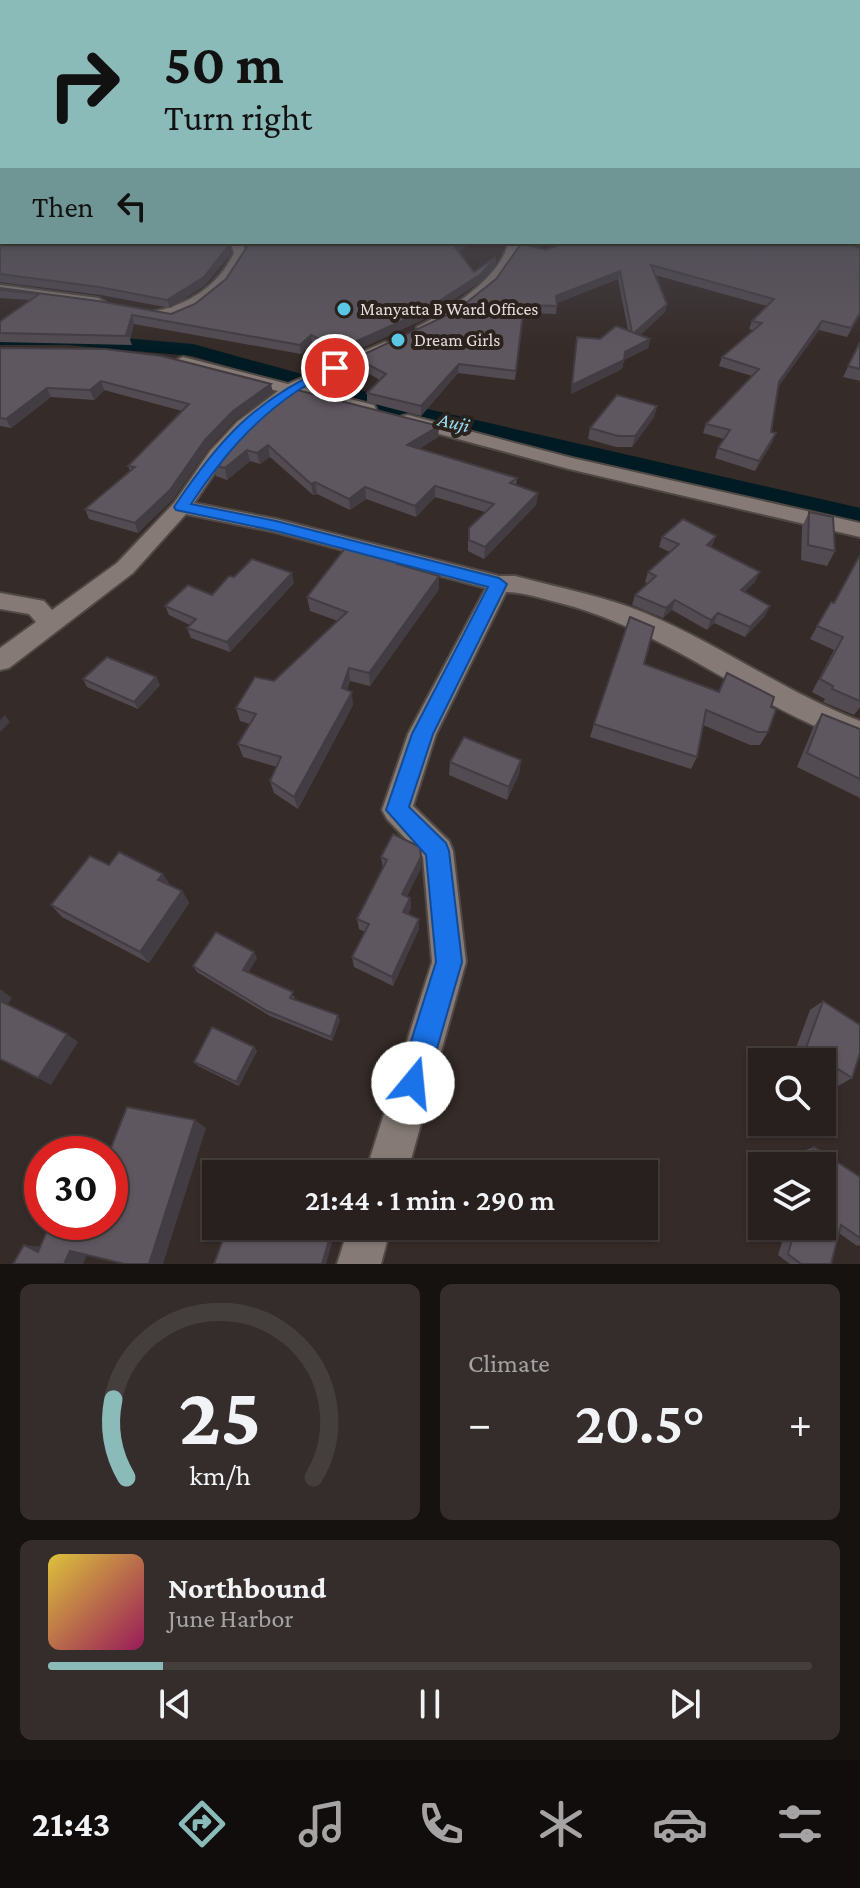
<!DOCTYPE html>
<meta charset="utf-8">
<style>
body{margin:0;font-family:"Crimson Pro",serif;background:#342d2b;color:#f1f3f6;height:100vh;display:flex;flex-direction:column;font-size:30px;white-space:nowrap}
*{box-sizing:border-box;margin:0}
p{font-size:26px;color:#a5a3a4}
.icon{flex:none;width:44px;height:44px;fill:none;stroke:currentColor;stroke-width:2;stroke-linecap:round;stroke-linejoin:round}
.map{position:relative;height:1264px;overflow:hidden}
.sheet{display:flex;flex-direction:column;gap:20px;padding:20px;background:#161210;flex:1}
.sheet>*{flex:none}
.top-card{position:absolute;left:0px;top:0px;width:860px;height:244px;box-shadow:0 2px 6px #0004,0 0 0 2px #443e3c;background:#8bbbb9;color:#111;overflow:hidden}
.tools{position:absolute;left:748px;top:1048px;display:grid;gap:16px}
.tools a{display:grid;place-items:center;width:88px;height:88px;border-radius:0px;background:#28201e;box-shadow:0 2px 6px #0004,0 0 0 2px #443e3c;font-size:40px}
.speed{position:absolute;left:24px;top:1136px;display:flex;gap:16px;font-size:40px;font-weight:700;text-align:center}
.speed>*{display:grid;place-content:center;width:104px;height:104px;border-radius:50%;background:#28201e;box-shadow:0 2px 6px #0004,0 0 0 2px #443e3c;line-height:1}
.speed .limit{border:12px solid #d22;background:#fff;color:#111}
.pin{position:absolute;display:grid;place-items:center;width:68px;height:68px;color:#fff;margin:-34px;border:4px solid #fff;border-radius:50%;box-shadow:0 2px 8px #0007}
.me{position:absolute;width:88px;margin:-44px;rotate:17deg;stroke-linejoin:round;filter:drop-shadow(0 0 6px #0008)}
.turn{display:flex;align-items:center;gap:28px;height:168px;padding:0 32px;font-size:36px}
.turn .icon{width:104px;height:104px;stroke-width:2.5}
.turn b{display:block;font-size:56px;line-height:68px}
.then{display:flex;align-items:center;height:76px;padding:0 32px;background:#0003;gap:16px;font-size:30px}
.big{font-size:60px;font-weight:600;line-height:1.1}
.sheet .card{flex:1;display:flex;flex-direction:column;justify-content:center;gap:12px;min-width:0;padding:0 28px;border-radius:12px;background:#342d2b}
.sheet .dial{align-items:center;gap:0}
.dial svg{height:208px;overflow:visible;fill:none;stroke:#443e3c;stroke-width:7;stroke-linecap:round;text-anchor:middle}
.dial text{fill:#f1f3f6;stroke:none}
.song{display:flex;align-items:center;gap:24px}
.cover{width:96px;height:96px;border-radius:12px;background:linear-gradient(135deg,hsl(50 70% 55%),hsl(330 70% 35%))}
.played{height:8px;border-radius:4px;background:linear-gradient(90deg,#8bbbb9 15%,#443e3c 15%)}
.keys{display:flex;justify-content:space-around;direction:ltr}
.heat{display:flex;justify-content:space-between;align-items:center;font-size:44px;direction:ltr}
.sheet .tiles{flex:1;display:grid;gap:20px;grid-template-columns:1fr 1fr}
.card:last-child{grid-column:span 2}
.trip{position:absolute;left:202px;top:1160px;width:456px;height:80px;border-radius:0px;background:#28201e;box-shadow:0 2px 6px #0004,0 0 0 2px #443e3c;font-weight:600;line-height:80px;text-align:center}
.menu{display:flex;height:128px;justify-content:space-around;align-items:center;background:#100d0c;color:#a5a3a4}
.menu .icon{width:56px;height:56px}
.menu .active{color:#8bbbb9}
.menu b{font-size:36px;color:#f1f3f6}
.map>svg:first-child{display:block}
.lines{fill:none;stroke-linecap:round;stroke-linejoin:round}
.canal{fill:#001b23;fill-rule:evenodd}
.minor-casing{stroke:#4f4844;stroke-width:4}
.minor{fill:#857a75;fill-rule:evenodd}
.wall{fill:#524b52}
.shaded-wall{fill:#423d42}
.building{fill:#5f575f;stroke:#423d42;stroke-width:2}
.route{fill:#1a73e8;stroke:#114b97;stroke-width:2}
.poi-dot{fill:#5ac8e5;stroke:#2b221e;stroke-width:3}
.labels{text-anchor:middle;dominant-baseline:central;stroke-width:8;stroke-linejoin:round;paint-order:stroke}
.far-poi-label{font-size:18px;fill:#e2dbd9;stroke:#2b221e;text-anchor:start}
.far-water-label{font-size:20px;font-style:italic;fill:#98dff6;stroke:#2b221e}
</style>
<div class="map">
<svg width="860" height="1264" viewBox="0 0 860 1264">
<rect width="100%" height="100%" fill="#352b28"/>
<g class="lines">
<polygon class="canal" points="0,333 67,333 193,344 432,410 860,508 860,524 419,421 192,356 67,345 0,345"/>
<defs>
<g id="minor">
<path d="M230,242H242L246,253C232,286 191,326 152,318V312C187,305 218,287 234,253Z"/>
<path d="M508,242L522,243C506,271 453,339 417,333V327C446,313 504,275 508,242Z"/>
<polygon points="0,285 98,298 105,302 98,306 0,293"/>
<path d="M385,342L390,343V349L305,388L374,405L376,409L374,413L368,414L294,395L249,430L224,459L194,503L276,519L499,576H515C559,588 604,596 645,613C719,644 785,692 860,721V744C754,708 669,631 560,603C543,599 524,592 506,592L436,734L413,806L449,841L453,851L466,962L407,1174H365L432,962L423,857L387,819L382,810L408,734L486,588L275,532L186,514L133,573L9,668L0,670V648L36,622L29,614L0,609V593L44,601L52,610L117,563L174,503L210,451L237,422L278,391L178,365V359L183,357L288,384Z"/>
<polygon points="408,415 572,458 860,523 860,537 569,469 402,424 399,420 402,416"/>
<polygon points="349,1226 391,1226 381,1264 337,1264"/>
</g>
</defs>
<use href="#minor" class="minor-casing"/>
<use href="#minor" class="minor"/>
</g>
<g class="wall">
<polygon points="0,174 2,174 2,242 231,253 205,285 170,308 101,295 0,282 0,283"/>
<polygon points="245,242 471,242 459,252 474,272 496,265 480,282 422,320 340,358 312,343 301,354 134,324 130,340 132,345 0,342 0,322 29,300 0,298 0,288 98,301 171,314 195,304 226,279 247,248"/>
<polygon points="567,242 860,315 847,337 819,330 778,387 771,432 772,443 755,471 715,458 718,448 724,439 703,433 706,424 752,376 719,366 722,357 754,331 749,329 752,321 767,306 655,275 667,304 665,312 640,335 650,339 648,348 624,360 622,369 571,394 577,337 600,339 628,330 618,279 557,303 556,314 524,313 515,380 458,373 421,416 367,402 367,393 380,380 357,367 356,358 456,311 546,250"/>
<polygon points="860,342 860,381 843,377"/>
<polygon points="0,348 273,393 235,420 208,449 173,499 138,533 89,519 85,509 130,471 128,466 182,411 104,390 94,400 51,397 11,428 0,426"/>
<polygon points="657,406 654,417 632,447 616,447 588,439 590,428"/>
<polygon points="249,421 439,426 438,437 419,449 517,478 516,485 538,493 536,505 484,559 468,551 468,540 485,512 435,497 416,517 366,499 350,510 317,494 313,495 270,457 260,464 250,461 227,480 216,476 213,465"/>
<polygon points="809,512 835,551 827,566 801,560 802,527"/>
<polygon points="662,537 712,546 711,547 755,582 744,592 765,616 745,637 714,623 707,630 672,610 663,618 632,605 635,595 648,584 645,582 648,572 670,552 659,547"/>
<polygon points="860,555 860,707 854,715 823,702 825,699 812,692 834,650 810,639 831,602 834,603"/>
<polygon points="403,556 404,566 439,589 370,686 350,681 347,690 353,705 298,809 274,793 270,781 277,767 243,757 238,744 250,724 240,721 236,708 274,681 338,621 310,611 307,597"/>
<polygon points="234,577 294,583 230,652 191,638 187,628 190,625 169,615 165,606 212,595"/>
<polygon points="644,664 719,691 771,707 768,732 760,745 750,745 703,725 697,757 691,769 590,737 594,724"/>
<polygon points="156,677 160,685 138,709 87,687 83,679"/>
<polygon points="822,714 860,729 860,798 797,767 813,728"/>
<polygon points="521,760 519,774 507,800 449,775 450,762"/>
<polygon points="381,857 421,868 407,896 410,898 411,908 408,914 419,919 419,929 393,986 354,967 352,957 365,932 359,929 357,919 383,869"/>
<polygon points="109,865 170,886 182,891 189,903 149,963 62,917 51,905"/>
<polygon points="257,958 248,972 295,997 293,1000 340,1020 332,1041 270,1016 197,972 193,966"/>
<polygon points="823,1001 852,1078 838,1086 822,1075 822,1062 802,1062 793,1056 810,1010"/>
<polygon points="254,1047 257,1051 239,1086 198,1066 194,1062"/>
<polygon points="814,1147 860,1177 860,1245 857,1246 839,1233 831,1264 790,1264 778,1255 787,1226 822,1226 822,1166 800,1166 803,1151"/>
</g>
<g class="shaded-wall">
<polygon points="462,242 471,242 455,255 455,247"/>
<polygon points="229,245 231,253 205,285 170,308 167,300"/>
<polygon points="496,257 496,265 480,282 422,320 340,358 339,349 422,312"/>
<polygon points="620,271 618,279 555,304 556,296"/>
<polygon points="667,304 665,312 633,342 634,333"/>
<polygon points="132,315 134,324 130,340 129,336 127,336"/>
<polygon points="822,321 819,330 775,391 779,382"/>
<polygon points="311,335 312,343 301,354 300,345"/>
<polygon points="650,339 648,348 623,360 625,352"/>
<polygon points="624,360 622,369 571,394 572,385"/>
<polygon points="459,364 458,373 421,416 421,406"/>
<polygon points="101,381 104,390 94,400 90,390"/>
<polygon points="271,384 273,393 235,420 208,449 173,499 138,533 135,523 205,440 233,411"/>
<polygon points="47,388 51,397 11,428 6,419"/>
<polygon points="657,406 654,417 632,447 635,436"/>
<polygon points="439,426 438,437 407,456 407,445"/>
<polygon points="776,433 772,443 755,471 759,461"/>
<polygon points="268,445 270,457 260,464 257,453"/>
<polygon points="247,450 250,461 227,480 225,468"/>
<polygon points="315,482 317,494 313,495 311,484"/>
<polygon points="435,486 435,497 416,517 415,506"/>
<polygon points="365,487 366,499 350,510 349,499"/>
<polygon points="538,493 536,505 484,559 485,547"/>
<polygon points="716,536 712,546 703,555 707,545"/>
<polygon points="403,556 404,569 397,564"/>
<polygon points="760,572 755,582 736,600 741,590"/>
<polygon points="292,573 294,583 230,652 227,642"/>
<polygon points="439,576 439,589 370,686 369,673"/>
<polygon points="675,600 672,610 663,618 666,608"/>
<polygon points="770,606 765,616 745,637 750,627"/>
<polygon points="718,613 714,623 707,630 711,620"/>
<polygon points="349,668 350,681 344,701 342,688"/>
<polygon points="156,677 160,685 138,709 134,702"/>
<polygon points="352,692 353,705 298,809 294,797"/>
<polygon points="5,715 10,722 0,732 0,720"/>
<polygon points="521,760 519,774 507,800 509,787"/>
<polygon points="421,857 421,868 403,904 402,894"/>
<polygon points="163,874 171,886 158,880"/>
<polygon points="182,891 189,903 149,963 140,952"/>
<polygon points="410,898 411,908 404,922 403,912"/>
<polygon points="419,919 419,929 393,986 392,977"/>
<polygon points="254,952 257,958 246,976 243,970"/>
<polygon points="0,989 12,998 6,1007 0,1003"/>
<polygon points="338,1015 340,1020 332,1041 331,1037"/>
<polygon points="67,1034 78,1042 51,1085 38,1078"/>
<polygon points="254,1047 257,1051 239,1086 236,1082"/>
<polygon points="195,1120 206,1128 163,1264 149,1264"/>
<polygon points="333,1226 337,1226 326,1264 322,1264"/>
<polygon points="24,1245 43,1247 38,1252"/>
<polygon points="70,1251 88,1253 83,1264 64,1264"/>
</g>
<g class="building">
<rect x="858" y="174" width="2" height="61"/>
<polygon points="0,186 2,186 2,242 228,242 229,245 204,277 167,300 99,287 0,274"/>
<polygon points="246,242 462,242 455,247 474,272 496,257 481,274 422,312 339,349 311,335 300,345 132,315 126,335 129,336 0,333 0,322 2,320 39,294 0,290 0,288 98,301 171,314 195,304 226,279 247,247"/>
<polygon points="567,242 846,242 860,248 860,313 851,328 822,321 779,382 771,432 776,433 759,461 718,448 730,430 706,424 759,369 722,357 762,323 752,321 774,299 651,265 667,304 634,333 650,339 625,352 624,360 572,385 577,337 600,339 616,326 632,332 620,271 556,296 557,306 524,305 516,371 459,364 421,406 367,393 386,374 356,358 456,311 496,279 521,244 546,250"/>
<polygon points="860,342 860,369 848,366"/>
<polygon points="0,348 105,349 162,356 271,384 233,411 205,440 170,490 135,523 85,509 135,467 128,466 189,404 101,381 90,390 47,388 6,419 0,418"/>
<polygon points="297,390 439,426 407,445 517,478 510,483 538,493 485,547 469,540 469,528 494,504 435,486 415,506 365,487 349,499 315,482 311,484 268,445 257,453 247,450 225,468 213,465 249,421"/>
<polygon points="617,395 657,406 635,436 618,436 590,428"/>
<polygon points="809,512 833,517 835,551 808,545"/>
<polygon points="683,519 716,536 707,545 760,572 741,590 770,606 750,627 718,613 711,620 675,600 666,608 635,595 656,576 648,572 679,544 662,537"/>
<polygon points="350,542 403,556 397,564 439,576 369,673 349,668 342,688 352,692 294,797 270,781 281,757 238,744 256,714 236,708 255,677 274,681 347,612 307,597"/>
<polygon points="860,555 860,701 832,689 833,686 820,679 843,637 817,626 831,602 834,603"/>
<polygon points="252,559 292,573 227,642 187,628 196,619 165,606 188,585 212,595 229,576 234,577"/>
<polygon points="630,617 654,627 644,664 719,692 727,673 774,697 771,707 776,709 768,732 758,732 706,710 697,757 594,724"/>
<polygon points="107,657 156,677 134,702 83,679"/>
<polygon points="822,714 860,729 860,779 807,753"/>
<polygon points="464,737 521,760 509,787 450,762"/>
<polygon points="393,834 420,847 421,857 402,894 410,898 403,912 419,919 392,977 352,957 369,924 357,919 387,860 381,857"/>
<polygon points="119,852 163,874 158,880 182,891 140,952 51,905 90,856 109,865"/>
<polygon points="216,932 254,952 243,970 293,992 290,998 338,1015 331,1037 267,1011 193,966"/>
<polygon points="0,1001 67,1034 38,1078 0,1059"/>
<polygon points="823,1001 860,1025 860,1053 852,1078 806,1048"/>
<polygon points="212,1027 254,1047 236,1082 194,1062"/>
<polygon points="127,1107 195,1120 149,1264 125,1264 70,1251 64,1264 13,1264 24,1245 38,1252 51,1222 110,1222 110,1154 78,1154 81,1147 109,1153"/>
<polygon points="814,1147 860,1177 860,1238 841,1225 831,1264 801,1264 788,1254 796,1226 822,1226 822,1166 809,1166"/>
<polygon points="228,1226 333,1226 322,1264 214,1264"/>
</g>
<linearGradient id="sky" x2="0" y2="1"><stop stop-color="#1d1816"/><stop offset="0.5" stop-color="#4b4a53"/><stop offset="1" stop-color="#4b4a53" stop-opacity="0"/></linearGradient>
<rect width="860" height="351" fill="url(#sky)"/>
<path class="route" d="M330,366L341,368C328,379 310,382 297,391C251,422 221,459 191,504L276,521L499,578L507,584L433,734L409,807L446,843L449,851L462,962L427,1083L423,1093L413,1097L403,1093L398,1083L436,962L426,855L386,810L412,734L488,587L276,531L176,510L174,507C220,438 254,401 330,366Z"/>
<g class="poi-dot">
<circle cx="344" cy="309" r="8"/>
<circle cx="398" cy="340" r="8"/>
</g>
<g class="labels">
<g class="far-poi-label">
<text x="360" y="309">Manyatta B Ward Offices</text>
<text x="414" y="340">Dream Girls</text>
</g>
<g class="far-water-label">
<text transform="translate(454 422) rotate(13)">Auji</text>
</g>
</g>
</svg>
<div class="tools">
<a><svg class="icon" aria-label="search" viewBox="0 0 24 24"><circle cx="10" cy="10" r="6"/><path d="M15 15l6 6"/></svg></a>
<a><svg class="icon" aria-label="layers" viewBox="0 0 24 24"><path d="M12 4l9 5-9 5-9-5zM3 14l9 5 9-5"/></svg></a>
</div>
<div class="speed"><div class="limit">30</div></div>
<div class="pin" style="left:335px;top:368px;background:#d93025"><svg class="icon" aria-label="arrive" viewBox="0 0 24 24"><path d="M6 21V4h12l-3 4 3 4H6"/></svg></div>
<svg class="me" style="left:413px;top:1083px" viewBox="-20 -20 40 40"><circle r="19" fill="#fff"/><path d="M0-13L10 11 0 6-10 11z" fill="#1a73e8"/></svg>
<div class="trip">21:44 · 1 min · 290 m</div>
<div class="top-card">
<div class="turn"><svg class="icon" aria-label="right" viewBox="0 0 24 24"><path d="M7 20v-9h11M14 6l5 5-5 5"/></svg><div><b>50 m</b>Turn right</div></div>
<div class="then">Then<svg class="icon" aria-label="left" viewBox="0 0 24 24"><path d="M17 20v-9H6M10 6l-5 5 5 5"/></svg></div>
</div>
</div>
<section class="sheet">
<div class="tiles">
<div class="card dial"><svg viewBox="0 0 100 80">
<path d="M14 69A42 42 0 1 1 86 69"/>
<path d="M14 69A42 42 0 0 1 9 39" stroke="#8bbbb9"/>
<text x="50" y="56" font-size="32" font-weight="700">25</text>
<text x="50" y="72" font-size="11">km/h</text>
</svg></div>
<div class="card"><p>Climate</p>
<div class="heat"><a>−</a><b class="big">20.5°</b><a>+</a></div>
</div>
<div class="card">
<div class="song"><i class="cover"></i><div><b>Northbound</b><p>June Harbor</p></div></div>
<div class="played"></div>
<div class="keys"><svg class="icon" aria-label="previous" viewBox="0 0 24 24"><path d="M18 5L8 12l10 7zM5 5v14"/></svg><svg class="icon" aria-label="pause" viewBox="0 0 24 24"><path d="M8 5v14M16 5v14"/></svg><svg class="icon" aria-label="next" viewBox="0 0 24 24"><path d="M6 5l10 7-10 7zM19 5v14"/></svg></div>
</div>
</div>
</section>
<nav class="menu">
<b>21:43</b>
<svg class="icon active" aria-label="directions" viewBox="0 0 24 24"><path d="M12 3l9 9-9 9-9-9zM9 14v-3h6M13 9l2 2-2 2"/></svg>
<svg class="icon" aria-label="music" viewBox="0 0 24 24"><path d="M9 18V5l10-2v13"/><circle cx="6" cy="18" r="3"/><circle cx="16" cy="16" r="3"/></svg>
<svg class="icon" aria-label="phone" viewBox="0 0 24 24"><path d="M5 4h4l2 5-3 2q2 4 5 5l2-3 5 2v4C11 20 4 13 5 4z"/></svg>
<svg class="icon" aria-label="climate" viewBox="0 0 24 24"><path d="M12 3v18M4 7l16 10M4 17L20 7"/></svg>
<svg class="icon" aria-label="car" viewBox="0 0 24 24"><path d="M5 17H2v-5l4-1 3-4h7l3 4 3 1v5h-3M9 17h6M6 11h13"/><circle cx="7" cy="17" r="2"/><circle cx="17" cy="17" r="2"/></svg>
<svg class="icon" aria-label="filters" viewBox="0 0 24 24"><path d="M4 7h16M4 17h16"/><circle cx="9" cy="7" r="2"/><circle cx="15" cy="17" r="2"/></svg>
</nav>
